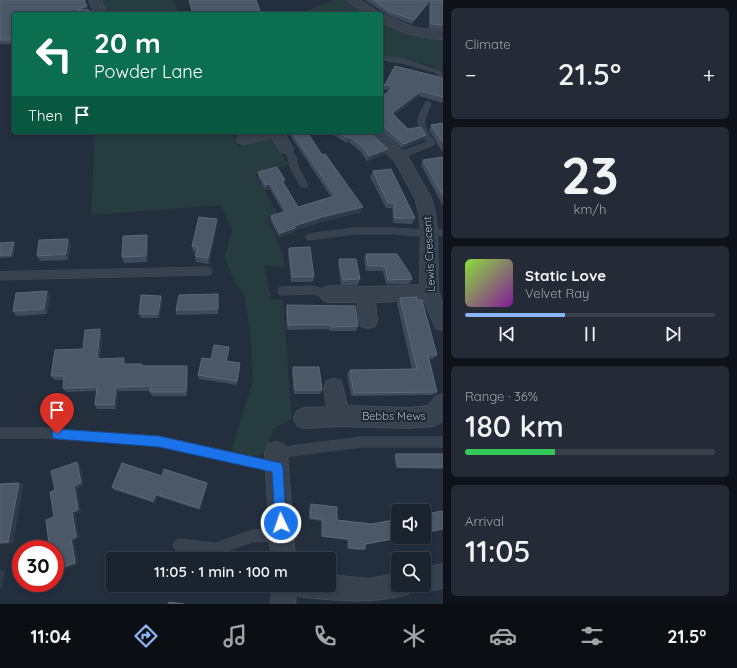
<!DOCTYPE html>
<meta charset="utf-8">
<style>
body{margin:0;font-family:Quicksand,sans-serif;background:#242b36;color:#f1f3f6;height:100vh;display:flex;flex-direction:column;font-size:15px;white-space:nowrap}
*{box-sizing:border-box;margin:0}
p{font-size:13px;color:#a0a4aa}
.icon{flex:none;width:22px;height:22px;fill:none;stroke:currentColor;stroke-width:2;stroke-linecap:round;stroke-linejoin:round}
.map{position:relative;flex:1;overflow:hidden}
.side{display:flex;flex-direction:column;gap:8px;padding:8px;background:#0f1319;width:294px}
.side>*{flex:none}
.banner{position:absolute;left:12px;top:12px;width:371px;height:122px;border-radius:4px;box-shadow:0 2px 6px #0003,0 0 0 1px #39404a;background:#0b6e4f;color:#fff;overflow:hidden}
.fabs{position:absolute;left:391px;top:504px;display:grid;gap:8px}
.fabs a{display:grid;place-items:center;width:40px;height:40px;border-radius:4px;background:#1b232e;box-shadow:0 2px 6px #0003,0 0 0 1px #39404a;font-size:20px}
.speed{position:absolute;left:12px;top:540px;display:flex;gap:8px;font-size:20px;font-weight:700;text-align:center}
.speed>*{display:grid;place-content:center;width:52px;height:52px;border-radius:50%;background:#1b232e;box-shadow:0 2px 6px #0003,0 0 0 1px #39404a;line-height:1}
.speed .limit{border:6px solid #d22;background:#fff;color:#111}
.pin{position:absolute;display:grid;place-items:center;width:34px;height:34px;color:#fff;margin:-41px -17px;border-radius:50% 50% 50% 0;rotate:-45deg;box-shadow:0 0 4px #0007}
.pin .icon{rotate:45deg}
.me{position:absolute;width:44px;margin:-22px;rotate:357deg;stroke-linejoin:round;filter:drop-shadow(0 0 3px #0008)}
.turn{display:flex;align-items:center;gap:14px;height:84px;padding:0 16px;font-size:18px}
.turn .icon{width:52px;height:52px;stroke-width:2.5}
.turn b{display:block;font-size:28px;line-height:34px}
.then{display:flex;align-items:center;height:38px;padding:0 16px;background:#0003;gap:8px;font-size:15px}
.big{font-size:30px;font-weight:600;line-height:1.1}
.side .card{flex:1;display:flex;flex-direction:column;justify-content:center;gap:6px;min-width:0;padding:0 14px;border-radius:6px;background:#242b36}
.side .dial{align-items:center;gap:0}
.dial b{font-size:52px;line-height:1}
.song{display:flex;align-items:center;gap:12px}
.cover{width:48px;height:48px;border-radius:6px;background:linear-gradient(135deg,hsl(90 70% 55%),hsl(290 70% 35%))}
.played{height:4px;border-radius:2px;background:linear-gradient(90deg,#8ab4f8 40%,#39404a 40%)}
.keys{display:flex;justify-content:space-around;direction:ltr}
.heat{display:flex;justify-content:space-between;align-items:center;font-size:22px;direction:ltr}
.charge{height:6px;border-radius:3px;background:linear-gradient(90deg,#34c759 36%,#39404a 0)}
.trip{position:absolute;left:106px;top:552px;width:230px;height:40px;border-radius:4px;background:#1b232e;box-shadow:0 2px 6px #0003,0 0 0 1px #39404a;font-weight:600;line-height:40px;text-align:center}
.dock{display:flex;height:64px;justify-content:space-around;align-items:center;background:#0b0e12;color:#a0a4aa}
.dock .icon{width:28px;height:28px}
.dock .current{color:#8ab4f8}
.dock b{font-size:18px;color:#f1f3f6}
main{display:flex;flex:1;min-height:0}
.map>svg:first-child{display:block}
.green{fill:#263c3f}
.lines{fill:none;stroke-linecap:round;stroke-linejoin:round}
.lane-casing{stroke:#414a57;stroke-width:1}
.street-casing{stroke:#414a57;stroke-width:2}
.lane{fill:#38414e;fill-rule:evenodd}
.street{fill:#38414e;fill-rule:evenodd}
.wall{fill:#3f4b5c;fill-rule:evenodd}
.shaded-wall{fill:#2f3b4b}
.building{fill:#4b5868;stroke:#5c6777}
.route{fill:#1a73e8;stroke:#114b97}
.labels{text-anchor:middle;dominant-baseline:central;stroke-width:4;stroke-linejoin:round;paint-order:stroke}
.street-label{font-size:11px;fill:#b4bcc9;stroke:#1d2633}
</style>
<main>
<div class="map">
<svg width="443" height="604" viewBox="0 0 443 604">
<rect width="100%" height="100%" fill="#242f3e"/>
<g class="green">
<polygon points="102,0 174,0 178,14 111,14 106,9"/>
<polygon points="333,0 344,0 366,14 298,14"/>
<path d="M381,24C399,35 422,37 443,39V71C424,59 398,63 381,54Z"/>
<polygon points="95,132 232,132 239,146 265,139 273,140 289,165 255,174 278,214 267,218 277,238 286,268 264,265 271,299 283,300 292,419 273,429 268,452 249,459 230,455 253,380 251,344 245,297 234,281 225,258 232,230 221,205 91,215"/>
</g>
<g class="lines">
<defs>
<g id="lane">
<polygon points="99,9 101,10 101,12 81,14"/>
<polygon points="381,56 403,59 438,70 443,73 443,78 434,72 402,63 381,60"/>
<path d="M426,102H430L431,104C422,127 422,122 435,143L434,145L401,158H395V154L427,142C415,123 415,122 426,102Z"/>
<polygon points="286,145 289,146 296,157 298,167 308,185 307,187 301,187 290,167 288,157 282,148"/>
<polygon points="354,228 394,228 425,230 429,228 443,230 443,236 433,235 429,237 394,234 354,234 309,240 305,237 309,234"/>
<polygon points="208,267 211,268 212,271 211,274 208,275 0,280 0,272"/>
<polygon points="312,286 331,291 332,294 331,297 328,298 312,294 282,295 279,294 278,291 279,288 282,287"/>
<polygon points="0,428 42,428 159,436 276,462 280,463 281,467 280,471 276,472 159,446 42,438 0,438"/>
<polygon points="361,437 443,437 443,447 361,447 276,458 272,457 271,453 272,449 276,448"/>
<polygon points="281,529 285,531 287,535 285,539 281,541 252,542 216,555 179,551 175,549 173,545 175,541 179,539 216,543 252,530"/>
</g>
<g id="street">
<polygon points="89,0 101,0 107,14 95,14"/>
<path d="M346,0H360L381,14L415,28L443,31V39C421,38 400,33 381,22V14H367Z"/>
<polygon points="253,132 283,132 293,148 291,152 286,153 281,152 272,137 244,144 239,143 237,139 239,135"/>
<polygon points="364,132 380,132 406,154 431,198 435,213 437,231 438,292 443,303 443,330 436,328 424,300 375,302 377,320 375,326 368,328 361,326 359,320 357,302 328,302 322,299 319,294 322,289 328,286 365,287 420,285 421,231 419,213 415,198 395,161"/>
<polygon points="334,379 341,381 347,406 409,408 428,406 436,397 443,394 443,420 440,423 433,426 409,428 339,426 304,428 297,425 294,418 297,411 304,408 327,407 324,388 327,381"/>
<polygon points="276,442 284,445 287,453 295,559 271,559 265,453 268,445"/>
<polygon points="443,564 443,588 424,592 415,589 414,585 424,585 424,568"/>
<path d="M398,573V585H411L408,594C373,604 339,600 303,597L296,594L295,604H271L272,585H329V575L370,579Z"/>
</g>
</defs>
<use href="#lane" class="lane-casing"/>
<use href="#street" class="street-casing"/>
<use href="#lane" class="lane"/>
<use href="#street" class="street"/>
</g>
<g class="wall">
<polygon points="0,0 86,0 85,2 88,10 14,14 14,44 0,44"/>
<polygon points="189,0 256,0 260,14 192,14"/>
<polygon points="365,0 443,0 443,30 429,28 429,3 412,24 388,15"/>
<path d="M395,66L443,78V103L419,96L394,115L408,129L426,135L424,140L402,148L381,131V91V92ZM384,90H388L389,92L382,96V92Z"/>
<polygon points="443,123 443,153 429,130 431,125"/>
<polygon points="288,132 307,132 361,212 321,222 295,230 294,232 279,237 270,220 271,216 283,212 270,189 265,190 258,177 258,172 285,184 298,207 331,197"/>
<polygon points="328,132 369,132 388,149 386,154 367,161 361,152 349,142 347,143"/>
<polygon points="443,157 443,206 421,165 423,160"/>
<polygon points="373,171 415,218 412,224 393,223 392,208 386,208 370,177"/>
<polygon points="217,225 209,264 196,262 195,256 196,252 193,251 192,246"/>
<polygon points="147,235 148,240 147,262 124,263 122,257"/>
<polygon points="68,239 71,245 68,260 40,261 37,256"/>
<polygon points="14,242 15,245 13,257 0,258 0,243"/>
<polygon points="289,248 314,277 313,282 291,282 288,253"/>
<polygon points="366,254 412,279 409,284 386,284 383,271 366,271 364,259"/>
<polygon points="339,259 360,279 358,285 341,285 338,264"/>
<polygon points="47,291 50,296 47,314 16,316 13,311"/>
<polygon points="218,294 218,314 176,315 176,310"/>
<polygon points="161,296 162,301 159,318 141,318 139,314"/>
<polygon points="400,298 437,355 433,359 429,359 437,392 433,395 351,396 347,374 350,370 412,369 397,303"/>
<polygon points="287,305 358,326 356,331 329,331 329,329 287,330 286,310"/>
<polygon points="102,335 100,359 124,358 126,364 143,366 187,366 188,370 187,396 152,396 150,391 118,391 116,409 97,409 95,405 96,391 66,392 63,388 64,380 54,380 51,376 83,349"/>
<polygon points="229,352 227,361 240,367 237,385 199,379 198,375 211,359"/>
<polygon points="293,367 322,390 320,394 294,394 292,371"/>
<polygon points="396,454 443,454 443,469 396,468 394,455"/>
<polygon points="162,476 207,485 200,510 157,496 155,503 114,490 112,487"/>
<polygon points="0,484 23,485 13,543 0,544"/>
<polygon points="311,504 337,520 398,537 405,537 365,545 365,549 362,550 347,549 347,540 321,537 321,521 309,519 309,506"/>
</g>
<g class="shaded-wall">
<polygon points="430,0 429,3 412,24 414,20"/>
<polygon points="87,6 88,10 78,10"/>
<polygon points="260,10 260,14 250,14"/>
<polygon points="386,85 384,90 381,93 383,88"/>
<polygon points="421,91 419,96 390,118 392,113"/>
<polygon points="426,135 424,140 402,148 404,144"/>
<polygon points="350,137 349,142 347,143 348,138"/>
<polygon points="388,149 386,154 367,161 369,156"/>
<polygon points="285,180 285,184 282,181"/>
<polygon points="270,184 270,189 265,190 266,185"/>
<polygon points="363,207 361,212 321,222 295,230 294,232 279,237 280,233 294,226 322,217"/>
<polygon points="217,219 217,225 209,264 208,258"/>
<polygon points="147,235 148,240 147,262 146,256"/>
<polygon points="68,239 71,245 68,260 66,254"/>
<polygon points="14,242 15,245 13,257 11,255"/>
<polygon points="47,291 50,296 47,314 44,309"/>
<polygon points="161,296 162,301 159,318 158,314"/>
<polygon points="100,329 102,335 99,363 97,359"/>
<polygon points="124,358 126,363 125,369 123,364"/>
<polygon points="187,366 188,370 187,396 186,392"/>
<polygon points="116,387 118,391 116,409 114,405"/>
<polygon points="77,462 80,465 84,486 77,488 81,512 75,514 79,538 74,540 78,564 55,572 55,570 71,539 74,486"/>
<polygon points="19,483 23,485 13,543 8,542"/>
<polygon points="207,483 207,485 200,510 199,508"/>
<polygon points="156,494 157,496 155,503 153,501"/>
<polygon points="0,570 5,570 2,589 0,589"/>
</g>
<g class="building">
<polygon points="0,0 84,0 87,6 78,10 89,10 91,14 14,14 14,40 0,40"/>
<polygon points="189,0 256,0 260,10 250,14 193,14"/>
<polygon points="373,0 430,0 414,20 389,11"/>
<polygon points="431,0 443,0 443,25 431,24"/>
<polygon points="395,66 443,78 443,97 421,91 392,113 408,129 421,127 426,135 404,144 383,126 381,126 381,91 382,96 392,89 390,85 386,85 383,88"/>
<polygon points="443,123 443,143 431,125"/>
<polygon points="292,132 307,132 322,155 325,154 363,207 322,217 294,226 295,228 280,233 271,216 286,211 270,184 266,185 258,172 277,167 285,180 282,181 298,207 335,196"/>
<polygon points="338,132 369,132 388,149 369,156 363,147 350,137 348,138"/>
<polygon points="443,157 443,196 423,160"/>
<polygon points="391,169 415,218 395,218 394,202 388,203 373,171"/>
<polygon points="199,217 217,219 208,258 195,256 198,247 192,246"/>
<polygon points="147,235 146,256 122,257 123,236"/>
<polygon points="68,239 66,254 37,256 39,240"/>
<polygon points="14,242 11,255 0,255 0,243"/>
<polygon points="310,247 314,277 292,277 289,248"/>
<polygon points="366,254 397,254 410,274 412,279 388,280 385,266 368,266"/>
<polygon points="339,259 356,259 360,279 343,280"/>
<polygon points="47,291 44,309 13,311 16,293"/>
<polygon points="218,294 218,309 176,310 179,295"/>
<polygon points="141,295 161,296 158,314 139,314"/>
<polygon points="417,297 417,300 422,300 437,355 428,355 437,392 354,393 350,370 417,369 400,298"/>
<polygon points="287,305 355,306 358,326 331,327 331,325 288,325"/>
<polygon points="100,329 97,359 124,358 123,364 142,364 142,366 187,366 186,392 150,392 151,386 116,387 114,405 95,405 97,387 63,388 64,376 51,376 55,350 83,349 85,330"/>
<polygon points="214,345 229,347 226,361 240,363 237,381 198,375 202,358 211,359"/>
<polygon points="293,367 319,367 322,390 295,390"/>
<polygon points="396,454 443,454 443,467 398,467"/>
<polygon points="77,462 81,483 74,486 78,510 72,512 76,537 71,539 75,563 55,570 55,549 44,549 44,546 49,544 46,520 54,517 50,492 55,490 51,471"/>
<polygon points="122,463 162,476 164,469 207,483 199,508 156,494 153,501 112,487"/>
<polygon points="19,483 8,542 0,542 0,484"/>
<polygon points="311,504 337,507 337,520 372,524 398,519 398,537 403,537 365,544 365,549 350,548 349,539 323,536 323,519 311,518"/>
<polygon points="443,511 443,529 424,533 424,514"/>
<polygon points="169,602 184,604 168,604"/>
</g>
<polygon class="route" points="57,429 159,436 281,463 283,467 286,523 285,527 281,529 277,527 275,523 272,472 159,447 57,439 53,438 52,434 53,430"/>
<g class="labels">
<g class="street-label">
<text transform="translate(429 254) rotate(-93)">Lewis Crescent</text>
<text x="394" y="416">Bebbs Mews</text>
</g>
</g>
</svg>
<div class="fabs">
<a><svg class="icon" aria-label="sound" viewBox="0 0 24 24"><path d="M4 9h4l5-4v14l-5-4H4zM17 9q2 3 0 6"/></svg></a>
<a><svg class="icon" aria-label="search" viewBox="0 0 24 24"><circle cx="10" cy="10" r="6"/><path d="M15 15l6 6"/></svg></a>
</div>
<div class="speed"><div class="limit">30</div></div>
<div class="pin" style="left:57px;top:434px;background:#d93025"><svg class="icon" aria-label="arrive" viewBox="0 0 24 24"><path d="M6 21V4h12l-3 4 3 4H6"/></svg></div>
<svg class="me" style="left:281px;top:523px" viewBox="-20 -20 40 40"><circle r="17" fill="#1a73e8" stroke="#fff" stroke-width="3"/><path d="M0-11L8 9 0 5-8 9z" fill="#fff"/></svg>
<div class="trip">11:05 · 1 min · 100 m</div>
<div class="banner">
<div class="turn"><svg class="icon" aria-label="left" viewBox="0 0 24 24"><path d="M17 20v-9H6M10 6l-5 5 5 5"/></svg><div><b>20 m</b>Powder Lane</div></div>
<div class="then">Then<svg class="icon" aria-label="arrive" viewBox="0 0 24 24"><path d="M6 21V4h12l-3 4 3 4H6"/></svg></div>
</div>
</div>
<section class="side">
<div class="card"><p>Climate</p>
<div class="heat"><a>−</a><b class="big">21.5°</b><a>+</a></div>
</div>
<div class="card dial"><b>23</b><p>km/h</p></div>
<div class="card">
<div class="song"><i class="cover"></i><div><b>Static Love</b><p>Velvet Ray</p></div></div>
<div class="played"></div>
<div class="keys"><svg class="icon" aria-label="previous" viewBox="0 0 24 24"><path d="M18 5L8 12l10 7zM5 5v14"/></svg><svg class="icon" aria-label="pause" viewBox="0 0 24 24"><path d="M8 5v14M16 5v14"/></svg><svg class="icon" aria-label="next" viewBox="0 0 24 24"><path d="M6 5l10 7-10 7zM19 5v14"/></svg></div>
</div>
<div class="card"><p>Range · 36%</p><b class="big">180 km</b><div class="charge"></div></div>
<div class="card"><p>Arrival</p><b class="big">11:05</b></div>
</section>
</main>
<nav class="dock">
<b>11:04</b>
<svg class="icon current" aria-label="directions" viewBox="0 0 24 24"><path d="M12 3l9 9-9 9-9-9zM9 14v-3h6M13 9l2 2-2 2"/></svg>
<svg class="icon" aria-label="music" viewBox="0 0 24 24"><path d="M9 18V5l10-2v13"/><circle cx="6" cy="18" r="3"/><circle cx="16" cy="16" r="3"/></svg>
<svg class="icon" aria-label="phone" viewBox="0 0 24 24"><path d="M5 4h4l2 5-3 2q2 4 5 5l2-3 5 2v4C11 20 4 13 5 4z"/></svg>
<svg class="icon" aria-label="climate" viewBox="0 0 24 24"><path d="M12 3v18M4 7l16 10M4 17L20 7"/></svg>
<svg class="icon" aria-label="car" viewBox="0 0 24 24"><path d="M5 17H2v-5l4-1 3-4h7l3 4 3 1v5h-3M9 17h6M6 11h13"/><circle cx="7" cy="17" r="2"/><circle cx="17" cy="17" r="2"/></svg>
<svg class="icon" aria-label="filters" viewBox="0 0 24 24"><path d="M4 7h16M4 17h16"/><circle cx="9" cy="7" r="2"/><circle cx="15" cy="17" r="2"/></svg>
<b>21.5°</b>
</nav>
